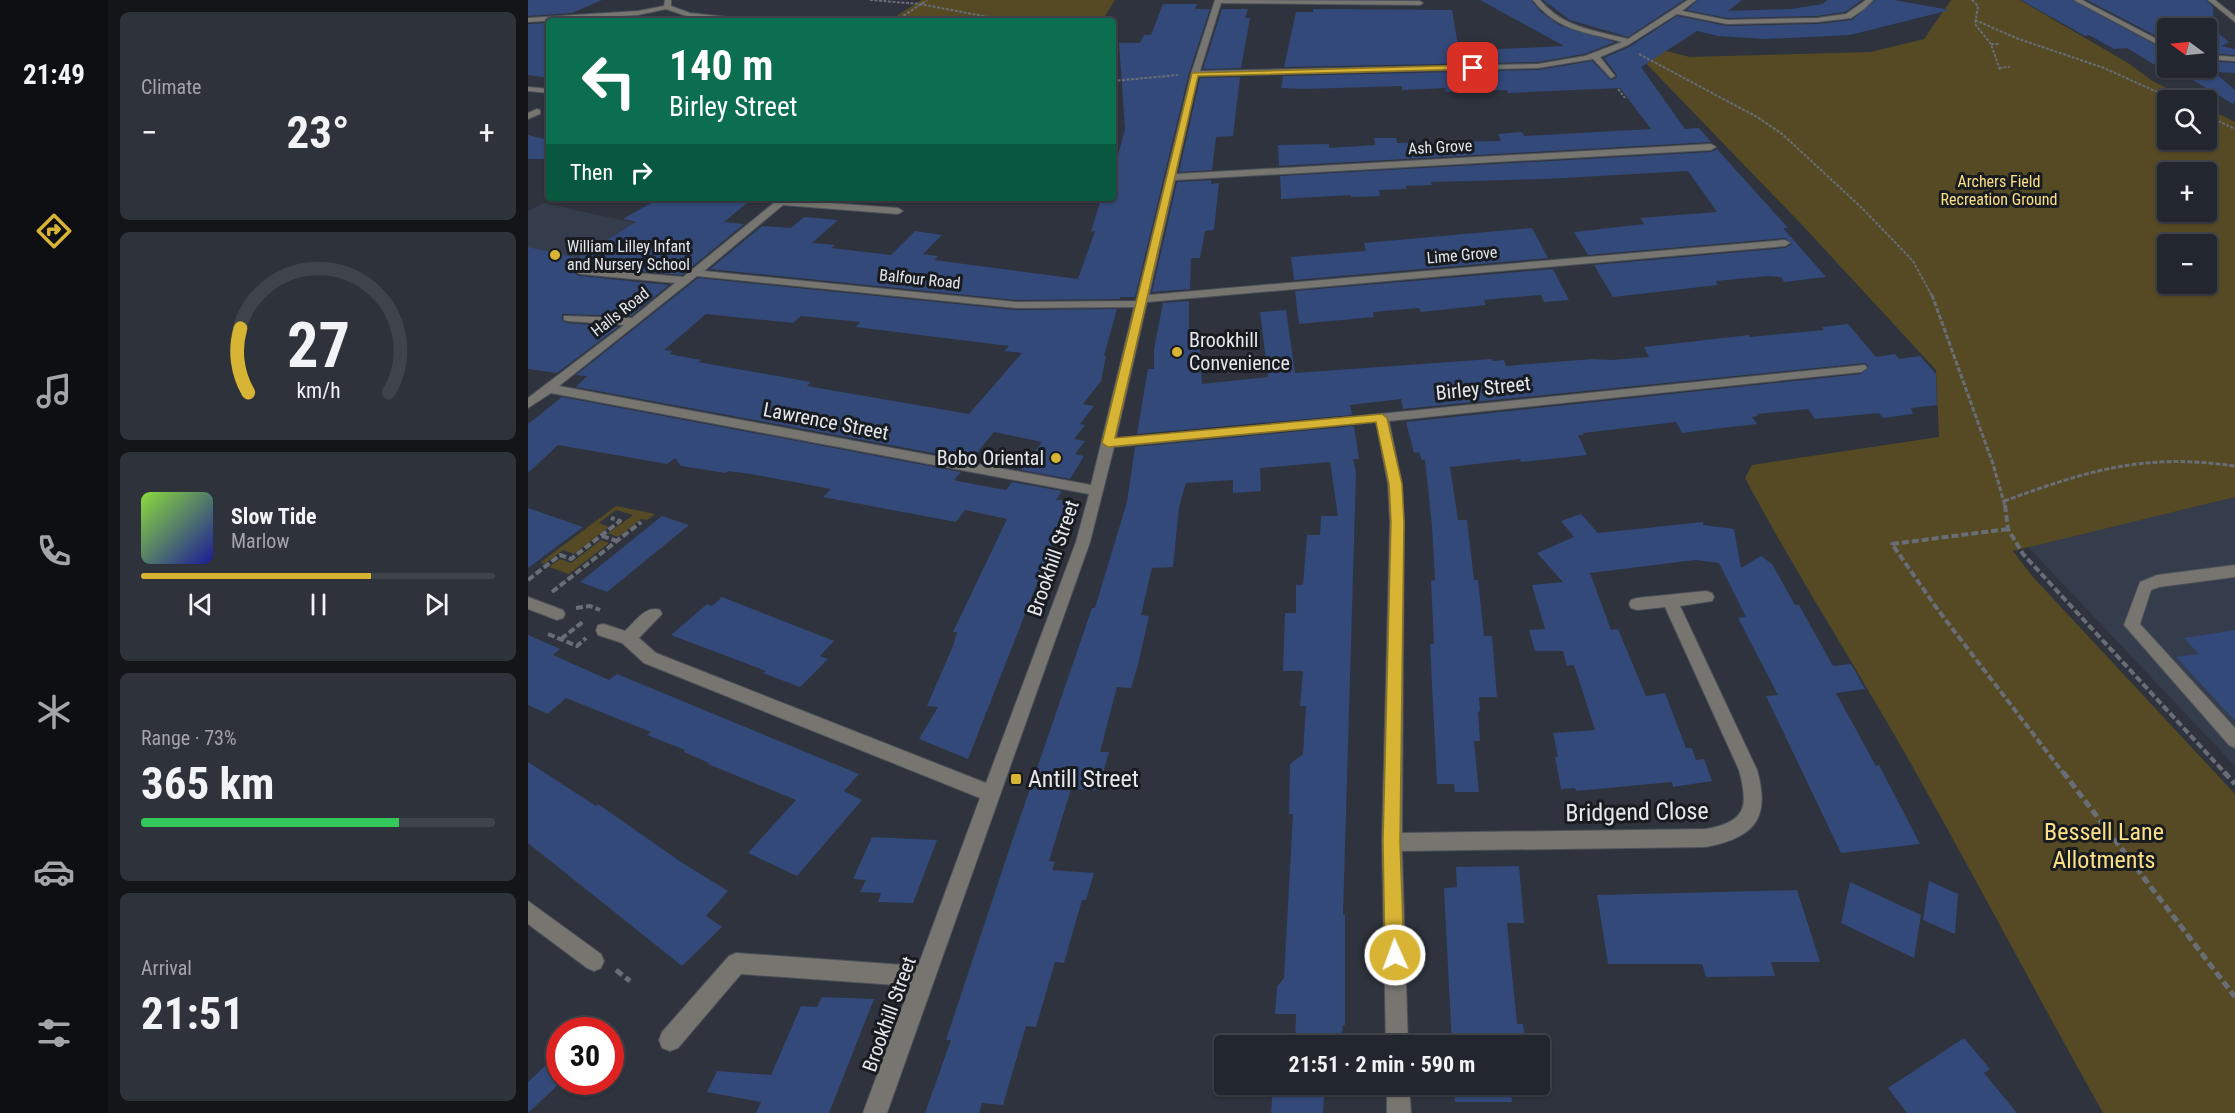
<!DOCTYPE html>
<meta charset="utf-8">
<style>
body{margin:0;font-family:"Roboto Condensed",sans-serif;background:#2e323a;color:#f1f3f6;height:100vh;display:flex;flex-direction:column;font-size:22px;white-space:nowrap}
*{box-sizing:border-box;margin:0}
p{font-size:20px;color:#a2a5aa}
.icon{flex:none;width:33px;height:33px;fill:none;stroke:currentColor;stroke-width:2;stroke-linecap:round;stroke-linejoin:round}
.map{position:relative;flex:1;overflow:hidden}
.panel{display:flex;flex-direction:column;gap:12px;padding:12px;background:#131519;width:420px}
.panel>*{flex:none}
.guide{position:absolute;left:18px;top:18px;width:570px;height:183px;border-radius:6px;box-shadow:0 2px 4px #0004,0 0 0 2px #3f434a;background:#0b6e4f;color:#fff;overflow:hidden}
.needle{width:39px;rotate:285deg}
.controls{position:absolute;left:1629px;top:18px;display:grid;gap:12px}
.controls a{display:grid;place-items:center;width:60px;height:60px;border-radius:6px;background:#22262e;box-shadow:0 2px 4px #0004,0 0 0 2px #3f434a;font-size:30px}
.speed{position:absolute;left:18px;top:1017px;display:flex;gap:12px;font-size:30px;font-weight:700;text-align:center}
.speed>*{display:grid;place-content:center;width:78px;height:78px;border-radius:50%;background:#22262e;box-shadow:0 2px 4px #0004,0 0 0 2px #3f434a;line-height:1}
.speed .limit{border:9px solid #d22;background:#fff;color:#111}
.pin{position:absolute;display:grid;place-items:center;width:51px;height:51px;color:#fff;margin:-26px;border-radius:12px;box-shadow:0 3px 9px #0006}
.me{position:absolute;width:66px;margin:-33px;rotate:358deg;stroke-linejoin:round;filter:drop-shadow(0 0 4px #0008)}
.turn{display:flex;align-items:center;gap:21px;height:126px;padding:0 24px;font-size:27px}
.turn .icon{width:78px;height:78px;stroke-width:2.5}
.turn b{display:block;font-size:42px;line-height:51px}
.then{display:flex;align-items:center;height:57px;padding:0 24px;background:#0003;gap:12px;font-size:22px}
.big{font-size:45px;font-weight:700;line-height:1.1}
.panel .card{flex:1;display:flex;flex-direction:column;justify-content:center;gap:9px;min-width:0;padding:0 21px;border-radius:9px;background:#2e323a}
.panel .dial{align-items:center;gap:0}
.dial svg{height:156px;overflow:visible;fill:none;stroke:#3f434a;stroke-width:7;stroke-linecap:round;text-anchor:middle}
.dial text{fill:#f1f3f6;stroke:none}
.song{display:flex;align-items:center;gap:18px}
.cover{width:72px;height:72px;border-radius:9px;background:linear-gradient(135deg,hsl(90 70% 55%),hsl(240 70% 35%))}
.played{height:6px;border-radius:3px;background:linear-gradient(90deg,#d7b434 65%,#3f434a 65%)}
.keys{display:flex;justify-content:space-around;direction:ltr}
.heat{display:flex;justify-content:space-between;align-items:center;font-size:33px;direction:ltr}
.charge{height:9px;border-radius:4px;background:linear-gradient(90deg,#34c759 73%,#3f434a 0)}
.trip{position:absolute;left:686px;top:1035px;width:336px;height:60px;border-radius:6px;background:#22262e;box-shadow:0 2px 4px #0004,0 0 0 2px #3f434a;font-weight:700;line-height:60px;text-align:center}
main{display:flex;flex:1;min-height:0}
.tabs{display:flex;flex-direction:column;width:108px;justify-content:space-around;align-items:center;background:#0e0f12;color:#a2a5aa}
.tabs .icon{width:42px;height:42px}
.tabs .on{color:#d7b434}
.tabs b{font-size:27px;color:#f1f3f6}
.map>svg:first-child{display:block}
.built{fill:#353c4c}
.green{fill:#554a24;fill-rule:evenodd}
.building{fill:#334979;fill-rule:evenodd}
.lines{fill:none;stroke-linecap:round;stroke-linejoin:round}
.minor-casing{stroke:#4b5059;stroke-width:2}
.path-far3{stroke:#696d76;stroke-width:2;stroke-dasharray:3 1.5;stroke-linecap:butt}
.path-far2{stroke:#696d76;stroke-width:3;stroke-dasharray:5 2;stroke-linecap:butt}
.path-far1{stroke:#696d76;stroke-width:4;stroke-dasharray:7 3;stroke-linecap:butt}
.path{stroke:#696d76;stroke-width:5;stroke-dasharray:8 4;stroke-linecap:butt}
.minor{fill:#777570;fill-rule:evenodd}
.route{fill:#d7b434;stroke:#8c7522;stroke-width:1.5}
.poi-dot{fill:#d7b434;stroke:#181b1f;stroke-width:2}
.labels{text-anchor:middle;dominant-baseline:central;stroke-width:6;stroke-linejoin:round;paint-order:stroke}
.far-street-label{font-size:16px;fill:#e4e7ee;stroke:#181b1f}
.far-park-label{font-size:16px;fill:#fce085;stroke:#181b1f}
.far-poi-label{font-size:16px;fill:#e4e7ee;stroke:#181b1f;text-anchor:start}
.poi-label{font-size:20px;fill:#e4e7ee;stroke:#181b1f;text-anchor:start}
.street-label{font-size:20px;fill:#e4e7ee;stroke:#181b1f}
.near-poi-label{font-size:24px;fill:#e4e7ee;stroke:#181b1f;text-anchor:start}
.near-street-label{font-size:24px;fill:#e4e7ee;stroke:#181b1f}
.near-park-label{font-size:24px;fill:#fce085;stroke:#181b1f}
</style>
<main>
<nav class="tabs">
<b>21:49</b>
<svg class="icon on" aria-label="directions" viewBox="0 0 24 24"><path d="M12 3l9 9-9 9-9-9zM9 14v-3h6M13 9l2 2-2 2"/></svg>
<svg class="icon" aria-label="music" viewBox="0 0 24 24"><path d="M9 18V5l10-2v13"/><circle cx="6" cy="18" r="3"/><circle cx="16" cy="16" r="3"/></svg>
<svg class="icon" aria-label="phone" viewBox="0 0 24 24"><path d="M5 4h4l2 5-3 2q2 4 5 5l2-3 5 2v4C11 20 4 13 5 4z"/></svg>
<svg class="icon" aria-label="climate" viewBox="0 0 24 24"><path d="M12 3v18M4 7l16 10M4 17L20 7"/></svg>
<svg class="icon" aria-label="car" viewBox="0 0 24 24"><path d="M5 17H2v-5l4-1 3-4h7l3 4 3 1v5h-3M9 17h6M6 11h13"/><circle cx="7" cy="17" r="2"/><circle cx="17" cy="17" r="2"/></svg>
<svg class="icon" aria-label="filters" viewBox="0 0 24 24"><path d="M4 7h16M4 17h16"/><circle cx="9" cy="7" r="2"/><circle cx="15" cy="17" r="2"/></svg>
</nav>
<section class="panel">
<div class="card"><p>Climate</p>
<div class="heat"><a>−</a><b class="big">23°</b><a>+</a></div>
</div>
<div class="card dial"><svg viewBox="0 0 100 80">
<path d="M14 69A42 42 0 1 1 86 69"/>
<path d="M14 69A42 42 0 0 1 10 36" stroke="#d7b434"/>
<text x="50" y="56" font-size="32" font-weight="700">27</text>
<text x="50" y="72" font-size="11">km/h</text>
</svg></div>
<div class="card">
<div class="song"><i class="cover"></i><div><b>Slow Tide</b><p>Marlow</p></div></div>
<div class="played"></div>
<div class="keys"><svg class="icon" aria-label="previous" viewBox="0 0 24 24"><path d="M18 5L8 12l10 7zM5 5v14"/></svg><svg class="icon" aria-label="pause" viewBox="0 0 24 24"><path d="M8 5v14M16 5v14"/></svg><svg class="icon" aria-label="next" viewBox="0 0 24 24"><path d="M6 5l10 7-10 7zM19 5v14"/></svg></div>
</div>
<div class="card"><p>Range · 73%</p><b class="big">365 km</b><div class="charge"></div></div>
<div class="card"><p>Arrival</p><b class="big">21:51</b></div>
</section>
<div class="map">
<svg width="1707" height="1113" viewBox="0 0 1707 1113">
<rect width="100%" height="100%" fill="#2e333d"/>
<g class="built">
<polygon points="15,203 107,223 0,288 0,211"/>
<polygon points="1707,497 1707,766 1500,547"/>
</g>
<g class="green">
<polygon points="393,0 587,0 574,21 361,21"/>
<path d="M1423,0H1492L1600,63L1626,82L1663,100H1640V140H1678L1679,108L1707,122V497L1485,551L1505,577L1707,794V1113H1575C1507,992 1443,869 1374,748C1322,657 1266,570 1217,478L1224,465L1411,437L1408,370L1276,227L1109,54L1110,44L1162,57L1343,52L1396,39ZM1640,172H1678V212H1640ZM1640,244H1678V284H1640Z"/>
<polygon points="88,506 127,514 119,520 113,519 90,537 80,533 105,515 88,510 71,523 81,527 46,554 35,550 16,564 13,562"/>
<polygon points="73,540 81,543 41,574 21,567 32,559 43,563"/>
</g>
<g class="building">
<polygon points="0,0 74,0 44,13 0,16"/>
<polygon points="952,0 1003,0 1013,12 1033,26 1087,42 1056,54 1010,62 756,67 768,12 785,12 785,9 924,10 931,51 1036,46"/>
<polygon points="1015,0 1156,0 1100,37 1042,20"/>
<polygon points="1170,0 1214,0 1200,11 1263,9 1295,4 1299,0 1334,0 1317,12 1289,16 1199,18 1159,10"/>
<polygon points="1347,0 1366,0 1422,10 1322,35 1238,39 1190,36 1169,31 1113,67 1157,129 1171,128 1183,142 751,166 750,145 801,144 801,148 847,145 846,138 868,138 869,143 973,141 970,134 994,132 996,136 1123,129 1092,88 980,93 979,90 918,92 917,88 874,90 874,86 777,89 753,88 755,76 1010,70 1064,61 1083,80 1088,78 1089,75 1076,58 1101,47 1149,16 1199,26 1289,24 1324,20"/>
<polygon points="1493,0 1544,0 1640,52 1640,68 1678,68 1678,61 1707,63 1707,73 1686,72 1707,90 1707,101 1705,104 1648,70 1637,71 1599,48 1586,49 1561,35 1557,36"/>
<polygon points="1559,0 1678,0 1685,7 1686,30 1701,42 1694,46 1707,49 1707,55 1678,53 1678,28 1640,28 1640,42"/>
<polygon points="635,4 669,4 667,9 682,9 661,73 607,297 592,297 592,299 488,300 182,269 234,226 263,228 276,217 310,220 284,243 307,245 303,248 363,255 387,231 414,235 395,254 410,256 406,260 550,279 567,231 563,232 572,202 585,198 585,174 597,129 591,43 612,43 616,35 623,35"/>
<polygon points="694,9 720,9 717,18 722,18 713,68 675,69"/>
<polygon points="21,23 21,78 0,75 0,24"/>
<polygon points="712,77 705,136 688,137 684,170 651,172 672,78"/>
<polygon points="0,135 21,140 21,159 0,159"/>
<polygon points="1189,149 1260,228 1255,228 1298,277 1256,282 1253,277 1240,276 1188,281 1190,285 1085,297 1066,265 1257,248 1264,244 1257,238 1060,255 1046,232 1116,224 1112,218 1189,212 1160,171 1018,179 903,182 904,185 878,186 878,189 851,190 852,196 823,197 823,195 753,199 753,193 752,176 1183,152"/>
<polygon points="683,180 683,184 691,183 686,230 677,231 672,258 663,258 662,289 624,292 649,182"/>
<polygon points="132,198 225,198 196,222 216,224 154,275 52,266 46,269 46,273 52,276 141,285 103,316 34,314 34,321 39,323 90,327 29,373 0,369 0,247 50,258 108,222 95,219"/>
<polygon points="1004,228 1020,258 766,280 763,257 838,251 836,243"/>
<polygon points="1025,269 1041,300 1016,302 1013,295 988,297 956,300 958,305 893,312 891,308 845,312 846,317 771,324 767,291"/>
<path d="M170,278L488,310L589,309L576,356H578L573,381L555,404L566,406L552,424L557,425L546,439L557,441L547,454L556,456L542,479L493,470L514,442L466,432L443,460L48,387L59,376L48,375ZM178,314L265,323L273,316L332,322L328,327L481,346L476,351L494,353L441,414L279,386L283,382L170,362L173,360L141,354L145,351L136,350Z"/>
<polygon points="661,301 661,334 671,333 674,384 740,377 732,312 758,310 767,373 964,359 965,361 976,360 978,366 1064,359 1083,360 1121,357 1116,347 1221,335 1222,337 1296,330 1294,327 1320,324 1348,357 1367,354 1371,359 1392,356 1408,374 1409,405 1383,408 1385,414 1355,418 1351,413 1287,419 1280,409 1229,414 1230,416 1224,417 1229,424 1185,429 1154,433 1148,422 1055,433 1056,435 1050,435 1059,455 993,462 992,459 922,467 930,520 939,520 946,580 950,580 956,636 964,636 969,697 951,697 952,711 950,712 952,741 946,741 951,792 927,792 926,784 909,784 902,644 906,644 903,581 907,580 904,526 897,460 894,460 891,452 886,453 878,422 1333,374 1341,367 1337,363 875,409 873,399 822,405 824,415 609,434 620,369 626,369 626,349 635,303"/>
<polygon points="34,397 433,472 426,480 429,481 478,490 484,482 534,491 528,500 542,500 440,759 391,739 410,707 399,706 425,646 429,632 425,632 479,519 437,510 428,522 295,497 303,489 223,474 200,471 198,473 153,466 147,458 139,464 30,445 0,473 0,424"/>
<polygon points="826,426 831,459 825,459 828,473 815,915 817,915 817,1025 815,1025 813,1046 767,1046 768,1014 747,1014 749,987 756,978 765,814 761,814 762,764 775,754 778,706 772,706 775,671 755,671 757,613 768,613 768,585 775,585 779,535 792,535 793,516 810,516 802,462 732,468 733,491 705,493 705,480 658,483 651,507 645,567 624,568 613,615 621,616 610,665 603,688 589,687 572,752 581,752 570,790 543,789 521,861 527,862 524,870 566,873 558,900 554,900 536,963 527,962 508,1027 498,1026 475,1105 454,1103 451,1113 397,1113 423,1040 418,1040 482,847 564,608 567,608 599,502 607,447"/>
<polygon points="0,508 55,527 0,568"/>
<polygon points="1053,514 1070,533 1175,522 1175,525 1206,529 1213,568 1233,556 1244,564 1267,605 1271,605 1305,666 1323,664 1337,689 1308,693 1348,766 1351,765 1392,844 1313,853 1238,696 1250,695 1210,618 1218,617 1191,563 1167,560 1062,573 1083,630 1090,629 1118,696 1137,693 1158,748 1164,748 1168,760 1176,759 1184,781 1145,787 1144,782 1048,791 1047,788 1033,789 1027,757 1030,757 1025,733 1067,730 1046,665 1039,666 1035,651 1007,651 1001,630 1017,629 1004,585 1035,582 1009,553 1046,537 1033,521"/>
<polygon points="134,516 161,525 79,592 52,582"/>
<polygon points="194,597 306,641 292,656 300,659 272,687 235,673 238,671 143,635 179,604 184,606"/>
<polygon points="1707,630 1707,721 1648,657 1671,654 1656,638"/>
<polygon points="0,635 32,649 25,655 81,680 89,674 331,774 316,791 334,800 269,876 220,853 268,800 180,764 181,763 156,752 157,750 119,735 123,732 38,698 20,714 0,705"/>
<polygon points="0,762 68,806 70,804 153,862 200,891 178,916 194,927 154,966 0,843"/>
<polygon points="344,837 409,840 385,903 350,902 353,893 332,892 338,880 325,879"/>
<polygon points="991,866 996,923 979,923 989,1024 995,1024 998,1046 924,1046 916,888 929,887 928,867"/>
<polygon points="1401,881 1430,894 1427,934 1395,920"/>
<polygon points="1322,882 1393,915 1386,958 1313,923"/>
<polygon points="1269,890 1292,962 1243,962 1247,976 1178,977 1174,964 1080,964 1069,895"/>
<polygon points="294,997 346,999 301,1113 228,1113 233,1102 179,1092 189,1071 243,1075 273,1006 289,1007"/>
<polygon points="1436,1038 1462,1069 1456,1073 1489,1113 1379,1113 1360,1088"/>
<polygon points="32,1052 32,1083 0,1113 0,1082"/>
<polygon points="745,1084 810,1084 809,1096 796,1096 795,1113 743,1113"/>
<polygon points="926,1084 982,1084 984,1102 927,1102"/>
</g>
<g class="lines">
<defs>
<g id="minor">
<polygon points="137,0 143,0 143,6 162,13 235,21 161,17 138,9 110,15 0,22 0,18 110,11 136,6"/>
<path d="M687,0L892,1L895,3L892,5L693,3L672,71L1010,64L1057,56L1094,42C1058,32 1029,31 1005,0H1012C1036,28 1065,30 1100,39L1160,0H1168L1154,11L1199,20L1289,18L1318,14L1338,0H1345L1336,9L1323,18L1289,22L1199,24L1149,14L1100,45L1072,57L1087,76L1083,78L1065,59L1010,68L670,76L648,174L1183,144L1188,147L1183,150L647,180L621,295L1257,240L1262,243L1257,246L619,302L588,438L703,429L1337,365L1339,368L1333,372L861,421L874,484L876,522L874,833L1178,829C1218,822 1221,807 1211,770L1137,607L1109,610L1103,608L1101,604L1103,600L1109,598L1178,591L1184,593L1186,597L1184,601L1152,606L1229,770C1243,819 1226,838 1178,847L874,851L880,1046H858L854,842L862,522L860,484L848,422L586,447L562,542L359,1113H335L382,986L213,974L150,1048L142,1051L134,1048L131,1040L134,1032L201,956L208,953L390,966L452,798L116,663L94,643L70,635L68,630L70,625L76,624L97,631C107,622 118,605 132,610L134,614L111,638L128,653L458,783L548,542L561,494L23,393L0,408V398L96,325L40,321L36,320V316L104,318L147,283L52,274L47,271L52,268L155,277L252,198H263L262,200L370,208L375,211L370,214L255,205L176,271L488,302L608,301L663,74ZM169,276L488,308L606,307L563,485L31,386Z"/>
<polygon points="1546,0 1554,0 1640,45 1640,50"/>
<polygon points="1680,0 1687,0 1707,16 1707,22"/>
<polygon points="1678,55 1707,57 1707,61 1678,59"/>
<polygon points="0,87 21,89 21,93 0,91"/>
<polygon points="9,109 12,110 12,114 0,119 0,113"/>
<polygon points="1707,565 1707,577 1631,587 1623,590 1612,624 1707,728 1707,748 1701,745 1596,625 1612,582 1629,575"/>
<polygon points="0,597 35,610 37,614 35,618 29,620 0,609"/>
<polygon points="0,901 73,954 76,961 73,968 66,971 59,968 0,924"/>
<polygon points="859,1084 881,1084 883,1113 859,1113"/>
</g>
</defs>
<use href="#minor" class="minor-casing"/>
<g class="path-far3">
<polyline points="342,0 392,4 481,21"/>
<polyline points="1444,0 1450,6 1447,24 1463,44 1472,70"/>
<polyline points="247,17 321,21"/>
<polyline points="1447,20 1488,38 1576,68 1647,100"/>
<polyline points="368,21 399,0"/>
<polyline points="1463,44 1472,44"/>
<polyline points="1111,54 1229,117 1253,133 1334,208 1385,261 1404,296"/>
<polyline points="1471,68 1482,67"/>
<polyline points="585,81 650,75"/>
<polyline points="1090,89 1097,98"/>
<polyline points="1678,115 1707,129"/>
</g>
<g class="path-far2">
<polyline points="1404,295 1465,464 1477,506"/>
<path d="M1476,501C1562,470 1615,453 1707,466"/>
</g>
<g class="path-far1">
<polyline points="1477,505 1480,529 1495,554 1698,774"/>
<polyline points="1480,529 1364,544 1410,610 1536,774"/>
<polyline points="74,536 89,541"/>
<polyline points="0,580 32,555 43,559 92,521 83,518"/>
<polyline points="24,592 113,522"/>
<polyline points="48,608 62,606 72,610"/>
<polyline points="20,634 49,646 58,638"/>
<polyline points="33,639 56,621"/>
</g>
<g class="path">
<polyline points="1535,772 1707,997"/>
<polyline points="1696,772 1707,784"/>
<polyline points="88,970 102,981"/>
</g>
<use href="#minor" class="minor"/>
</g>
<polygon class="route" points="945,65 948,69 670,76 587,438 854,414 859,418 874,484 876,522 872,842 876,955 873,962 867,964 860,962 857,955 855,842 863,522 861,484 848,422 580,447 574,443 664,73"/>
<g class="poi-dot">
<circle cx="27" cy="255" r="6"/>
<circle cx="649" cy="352" r="6"/>
<circle cx="528" cy="458" r="6"/>
<rect x="482" y="773" width="12" height="12" rx="3"/>
</g>
<g class="labels">
<g class="far-street-label">
<text transform="translate(912 147) rotate(-3)">Ash Grove</text>
<text transform="translate(934 255) rotate(-5)">Lime Grove</text>
<text transform="translate(392 279) rotate(6)">Balfour Road</text>
<text transform="translate(92 312) rotate(-38)">Halls Road</text>
</g>
<g class="far-park-label">
<text x="1471" y="181">Archers Field<tspan x="1471" dy="18">Recreation Ground</tspan></text>
</g>
<g class="far-poi-label">
<text x="39" y="246">William Lilley Infant<tspan x="39" dy="18">and Nursery School</tspan></text>
</g>
<g class="poi-label">
<text x="661" y="340">Brookhill<tspan x="661" dy="23">Convenience</tspan></text>
<text x="516" y="458" text-anchor="end">Bobo Oriental</text>
</g>
<g class="street-label">
<text transform="translate(955 388) rotate(-6)">Birley Street</text>
<text transform="translate(298 421) rotate(11)">Lawrence Street</text>
<text transform="translate(525 558) rotate(-71)">Brookhill Street</text>
<text transform="translate(361 1014) rotate(-70)">Brookhill Street</text>
</g>
<g class="near-poi-label">
<text x="500" y="779">Antill Street</text>
</g>
<g class="near-street-label">
<text transform="translate(1109 812) rotate(-1)">Bridgend Close</text>
</g>
<g class="near-park-label">
<text x="1576" y="832">Bessell Lane<tspan x="1576" dy="28">Allotments</tspan></text>
</g>
</g>
</svg>
<div class="controls">
<a><svg class="needle" viewBox="-14 -14 28 28"><path d="M0-13l5 13h-10z" fill="#e53935"/><path d="M0 13l5-13h-10z" fill="#a2a5aa"/></svg></a>
<a><svg class="icon" aria-label="search" viewBox="0 0 24 24"><circle cx="10" cy="10" r="6"/><path d="M15 15l6 6"/></svg></a>
<a>+</a>
<a>−</a>
</div>
<div class="speed"><div class="limit">30</div></div>
<div class="pin" style="left:945px;top:68px;background:#d93025"><svg class="icon" aria-label="arrive" viewBox="0 0 24 24"><path d="M6 21V4h12l-3 4 3 4H6"/></svg></div>
<svg class="me" style="left:867px;top:955px" viewBox="-20 -20 40 40"><circle r="17" fill="#d7b434" stroke="#fff" stroke-width="3"/><path d="M0-11L8 9 0 5-8 9z" fill="#fff"/></svg>
<div class="trip">21:51 · 2 min · 590 m</div>
<div class="guide">
<div class="turn"><svg class="icon" aria-label="left" viewBox="0 0 24 24"><path d="M17 20v-9H6M10 6l-5 5 5 5"/></svg><div><b>140 m</b>Birley Street</div></div>
<div class="then">Then<svg class="icon" aria-label="right" viewBox="0 0 24 24"><path d="M7 20v-9h11M14 6l5 5-5 5"/></svg></div>
</div>
</div>
</main>
